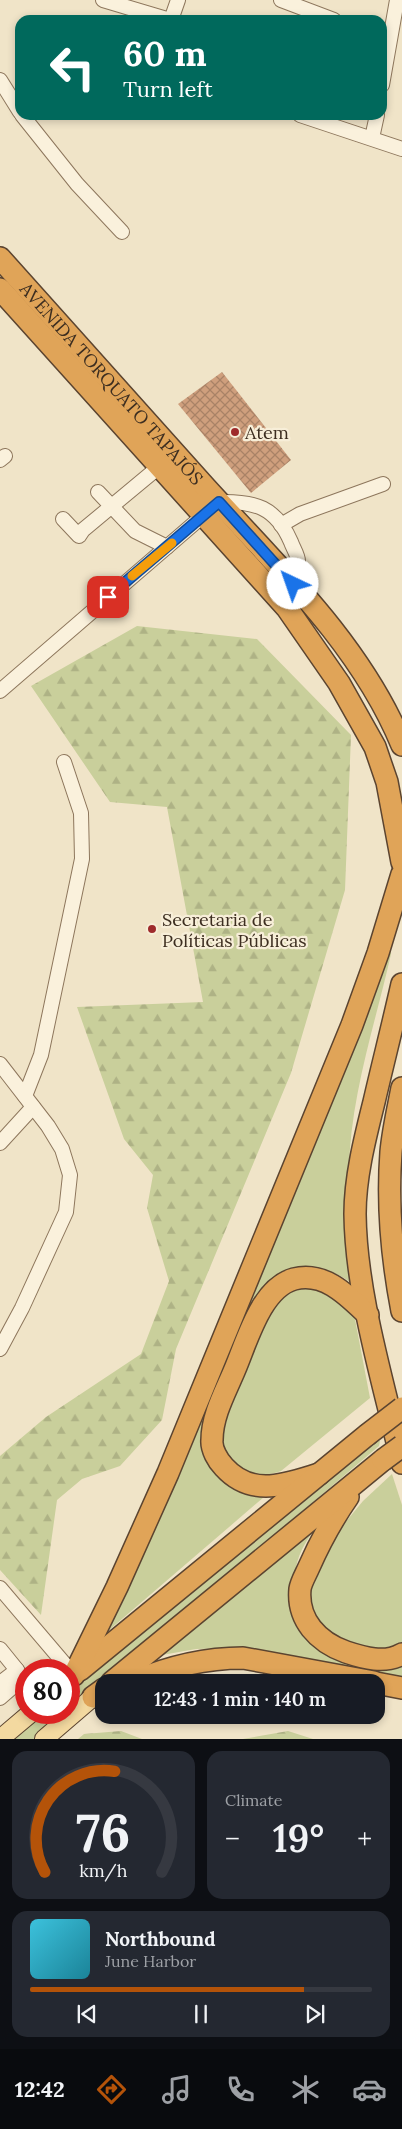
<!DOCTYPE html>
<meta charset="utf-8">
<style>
body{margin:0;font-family:Lora,serif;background:#242831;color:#f1f3f6;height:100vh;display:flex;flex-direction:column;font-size:19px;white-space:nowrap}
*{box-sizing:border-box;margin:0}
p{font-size:16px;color:#9ea1a6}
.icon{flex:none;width:28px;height:28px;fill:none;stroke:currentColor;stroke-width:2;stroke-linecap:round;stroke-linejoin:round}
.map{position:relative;height:1739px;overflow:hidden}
.drawer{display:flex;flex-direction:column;gap:12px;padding:12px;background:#0d0f14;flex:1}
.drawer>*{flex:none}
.banner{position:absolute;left:15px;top:15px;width:372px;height:105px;border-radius:15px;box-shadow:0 2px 8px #0003;background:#00695c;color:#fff;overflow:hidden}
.speed{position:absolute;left:15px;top:1659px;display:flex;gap:10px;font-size:25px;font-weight:700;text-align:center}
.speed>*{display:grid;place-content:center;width:65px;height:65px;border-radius:50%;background:#171b24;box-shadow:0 2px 8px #0003;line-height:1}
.speed .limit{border:8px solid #d22;background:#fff;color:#111}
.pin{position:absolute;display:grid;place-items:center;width:42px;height:42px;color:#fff;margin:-21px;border-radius:10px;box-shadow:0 2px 8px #0006}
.me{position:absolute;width:55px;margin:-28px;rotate:318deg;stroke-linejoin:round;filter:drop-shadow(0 0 4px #0008)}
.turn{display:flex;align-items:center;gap:18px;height:105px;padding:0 25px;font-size:22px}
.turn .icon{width:65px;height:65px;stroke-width:2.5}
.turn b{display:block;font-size:35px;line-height:42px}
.big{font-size:38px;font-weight:600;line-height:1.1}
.drawer .widget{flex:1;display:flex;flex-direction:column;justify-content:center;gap:8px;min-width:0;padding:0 18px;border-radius:15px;background:#242831}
.drawer .dial{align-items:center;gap:0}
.dial svg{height:130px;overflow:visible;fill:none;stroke:#363941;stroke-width:7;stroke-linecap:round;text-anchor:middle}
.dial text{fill:#f1f3f6;stroke:none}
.song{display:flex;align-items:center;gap:15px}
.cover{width:60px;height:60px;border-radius:8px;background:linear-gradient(135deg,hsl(190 70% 55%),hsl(190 70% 35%))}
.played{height:5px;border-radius:2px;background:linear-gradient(90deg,#b45309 80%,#363941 80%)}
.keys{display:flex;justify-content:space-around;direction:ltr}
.heat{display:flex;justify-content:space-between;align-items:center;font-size:28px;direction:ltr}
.drawer .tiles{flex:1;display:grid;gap:12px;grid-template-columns:1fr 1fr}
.widget:last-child{grid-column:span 2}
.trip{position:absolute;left:95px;top:1674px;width:290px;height:50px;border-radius:15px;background:#171b24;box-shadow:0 2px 8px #0003;font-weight:600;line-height:50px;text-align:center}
.menu{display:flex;height:80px;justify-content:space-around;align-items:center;background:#090b0e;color:#9ea1a6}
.menu .icon{width:35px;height:35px}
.menu .selected{color:#b45309}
.menu b{font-size:22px;color:#f1f3f6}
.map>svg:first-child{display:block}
.green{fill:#c9cf9b}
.forest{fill:url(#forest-firs)}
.building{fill:url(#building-cross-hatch)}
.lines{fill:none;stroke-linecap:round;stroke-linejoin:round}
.minor-casing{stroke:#8d765c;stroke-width:16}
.major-casing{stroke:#5b4430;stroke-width:20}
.highway-casing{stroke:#5b4430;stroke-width:24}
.minor{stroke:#faf1dc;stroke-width:14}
.major{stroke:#f3d9a0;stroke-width:18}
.highway{stroke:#e0a458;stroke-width:21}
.highway-bridge-casing{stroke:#5b4430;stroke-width:24;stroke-linecap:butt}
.highway-bridge{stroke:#e0a458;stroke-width:21}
.route-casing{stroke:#114b97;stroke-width:12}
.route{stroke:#1a73e8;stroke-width:9}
.slow{stroke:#f59e0b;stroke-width:9}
.poi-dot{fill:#9e2a2b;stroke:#f7eed8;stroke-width:2}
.labels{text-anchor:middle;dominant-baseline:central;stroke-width:4.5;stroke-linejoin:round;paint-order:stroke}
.street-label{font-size:18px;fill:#3d2e20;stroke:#f7eed8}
.poi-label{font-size:18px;fill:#3d2e20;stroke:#f7eed8;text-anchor:start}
</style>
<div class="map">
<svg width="402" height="1739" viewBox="0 0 402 1739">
<defs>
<pattern id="forest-firs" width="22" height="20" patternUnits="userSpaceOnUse" patternTransform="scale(1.25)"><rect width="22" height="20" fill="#c9cf9b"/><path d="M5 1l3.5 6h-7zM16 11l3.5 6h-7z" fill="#aeb285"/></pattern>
<pattern id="building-cross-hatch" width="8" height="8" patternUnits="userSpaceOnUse" patternTransform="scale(1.25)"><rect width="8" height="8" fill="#cf9f7d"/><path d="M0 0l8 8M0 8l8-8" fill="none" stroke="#a98266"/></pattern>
</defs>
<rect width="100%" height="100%" fill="#f0e4c8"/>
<g class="green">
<path d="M389,941L391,954C375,1025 350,1097 349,1171C348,1209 353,1248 355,1286C331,1266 316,1269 287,1273L206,1427L254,1495L264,1497L108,1631Z"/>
<path d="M320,1286L354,1314L370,1398L281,1471C258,1480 230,1471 222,1445C220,1440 221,1434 220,1429L273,1304L294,1288Z"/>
<polygon points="374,1438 380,1441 379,1446 69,1709 69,1693"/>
<polygon points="392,1474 402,1505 402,1644 385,1650 345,1645 322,1626 317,1617 313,1608 309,1588 317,1568 339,1530 363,1501"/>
<path d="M311,1527L314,1530C285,1570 295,1588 308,1632L402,1661V1679L240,1648L196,1649L162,1655Z"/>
<polygon points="45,1713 65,1713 34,1739 13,1739"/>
</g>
<g class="forest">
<polygon points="137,626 257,639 351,735 345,890 291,1073 176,1349 162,1420 120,1466 82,1479 57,1500 41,1615 0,1570 0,1456 46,1417 141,1354 169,1281 147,1208 153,1175 124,1139 77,1007 203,1002 167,807 110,802 31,686"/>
<polygon points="121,1731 142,1739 78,1739 84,1734"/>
<polygon points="288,1731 313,1739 243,1739"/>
</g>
<polygon class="building" points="222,372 291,460 251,493 178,404"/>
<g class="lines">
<defs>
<g id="minor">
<polyline points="103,0 170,20"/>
<polyline points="281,0 334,20"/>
<polyline points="171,20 178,0"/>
<polyline points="0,80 20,112"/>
<polyline points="382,85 397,0"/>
<polyline points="22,115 77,184 122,232"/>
<polyline points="300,115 402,149"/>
<polyline points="372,138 377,115"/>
<polyline points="0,460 5,456"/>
<polyline points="98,492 135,531 167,547"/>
<polyline points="63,519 79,536 83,530 160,466"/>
<polyline points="281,525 300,514 383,484"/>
<path d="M0,691L219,502C255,501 276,507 291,542C293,548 298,555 298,561C298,568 294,577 293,584"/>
<polyline points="0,1064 48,1126 62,1149 70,1175 66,1212 22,1308 0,1349"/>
<polyline points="25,1096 41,1055 82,859 81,813 64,762"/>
<polyline points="0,1143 33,1107"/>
<polyline points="0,1588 74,1675"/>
<polyline points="0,1649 17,1670 26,1687"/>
<polyline points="0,1683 17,1670"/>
<polyline points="0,1698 23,1678"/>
</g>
<g id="major">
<polyline points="0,1739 32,1712"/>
<polyline points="44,1739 93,1697"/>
</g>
<g id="highway">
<path id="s1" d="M0,258C69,335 137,412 206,488C278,567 361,645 402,745"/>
<polyline points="0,289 287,608 339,683 375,747 387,782 402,862"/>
<path d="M402,984C393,1024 383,1063 374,1102C365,1138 355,1177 355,1214C356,1295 384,1384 402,1463"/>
<path d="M402,1088C398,1109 393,1130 391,1152C387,1205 392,1259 402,1311"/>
<path d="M319,1474C286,1484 252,1498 224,1467C218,1461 211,1449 212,1440C212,1415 226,1391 235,1369C247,1341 261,1288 294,1279C325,1271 348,1296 368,1315"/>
<path d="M348,1497C332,1520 320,1542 309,1567C306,1574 301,1582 300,1589C297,1620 318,1642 346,1652C364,1658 385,1664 402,1654"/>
<polyline points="80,1670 367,1435"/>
<polyline points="74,1675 117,1587 168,1473 352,1025 378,953 402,874"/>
<polyline points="112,1682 383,1460"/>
<path d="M133,1682C168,1667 205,1658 243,1658L374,1682"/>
<polyline points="376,1683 402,1688"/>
<polyline points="93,1697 104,1689"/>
</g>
</defs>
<use href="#minor" class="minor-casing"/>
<use href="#major" class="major-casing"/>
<use href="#highway" class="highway-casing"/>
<use href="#minor" class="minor"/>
<use href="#major" class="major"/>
<use href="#highway" class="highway"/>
<defs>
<g id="highway-bridge">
<polyline points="367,1435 402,1408"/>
<polyline points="383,1460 402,1446"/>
</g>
</defs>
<use href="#highway-bridge" class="highway-bridge-casing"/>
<use href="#highway-bridge" class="highway-bridge"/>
</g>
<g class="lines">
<defs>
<polyline id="route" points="108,597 219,502 293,584"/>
</defs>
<use href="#route" class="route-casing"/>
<use href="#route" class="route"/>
<polyline class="slow" points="132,576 172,543"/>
</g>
<g class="poi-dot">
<circle cx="235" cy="432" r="5"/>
<circle cx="152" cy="929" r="5"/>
</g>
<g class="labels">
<g class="street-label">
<text stroke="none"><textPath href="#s1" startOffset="168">AVENIDA TORQUATO TAPAJÓS</textPath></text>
</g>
<g class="poi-label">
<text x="245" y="432">Atem</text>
<text x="162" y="919">Secretaria de<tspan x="162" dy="21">Políticas Públicas</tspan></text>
</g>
</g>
</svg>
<div class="speed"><div class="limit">80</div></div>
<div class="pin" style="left:108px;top:597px;background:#d93025"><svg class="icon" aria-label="arrive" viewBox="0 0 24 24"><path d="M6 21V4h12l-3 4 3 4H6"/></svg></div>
<svg class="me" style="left:293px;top:584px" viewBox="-20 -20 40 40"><circle r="19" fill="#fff"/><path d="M0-13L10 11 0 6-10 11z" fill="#1a73e8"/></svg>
<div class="trip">12:43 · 1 min · 140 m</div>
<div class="banner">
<div class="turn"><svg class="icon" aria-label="left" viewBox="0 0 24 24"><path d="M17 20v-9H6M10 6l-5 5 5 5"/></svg><div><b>60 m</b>Turn left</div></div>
</div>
</div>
<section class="drawer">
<div class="tiles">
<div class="widget dial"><svg viewBox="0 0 100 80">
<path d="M14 69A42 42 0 1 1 86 69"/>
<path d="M14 69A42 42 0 0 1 57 7" stroke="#b45309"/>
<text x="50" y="56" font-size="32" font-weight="700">76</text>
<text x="50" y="72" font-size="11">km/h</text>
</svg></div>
<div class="widget"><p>Climate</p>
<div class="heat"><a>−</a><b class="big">19°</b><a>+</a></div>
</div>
<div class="widget">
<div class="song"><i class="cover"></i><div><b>Northbound</b><p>June Harbor</p></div></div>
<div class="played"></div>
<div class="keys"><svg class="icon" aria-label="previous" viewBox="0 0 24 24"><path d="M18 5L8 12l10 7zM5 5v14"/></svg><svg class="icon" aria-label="pause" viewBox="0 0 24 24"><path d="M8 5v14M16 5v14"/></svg><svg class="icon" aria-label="next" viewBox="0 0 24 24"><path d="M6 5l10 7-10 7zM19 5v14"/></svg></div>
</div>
</div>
</section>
<nav class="menu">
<b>12:42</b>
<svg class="icon selected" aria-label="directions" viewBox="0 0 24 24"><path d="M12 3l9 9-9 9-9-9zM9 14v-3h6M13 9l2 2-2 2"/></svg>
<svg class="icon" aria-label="music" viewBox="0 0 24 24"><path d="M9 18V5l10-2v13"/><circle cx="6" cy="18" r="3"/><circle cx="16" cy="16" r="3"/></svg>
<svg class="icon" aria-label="phone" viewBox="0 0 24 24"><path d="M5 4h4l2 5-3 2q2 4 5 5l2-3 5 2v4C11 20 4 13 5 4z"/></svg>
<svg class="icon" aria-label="climate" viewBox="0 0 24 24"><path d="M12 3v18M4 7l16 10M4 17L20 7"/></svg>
<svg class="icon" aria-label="car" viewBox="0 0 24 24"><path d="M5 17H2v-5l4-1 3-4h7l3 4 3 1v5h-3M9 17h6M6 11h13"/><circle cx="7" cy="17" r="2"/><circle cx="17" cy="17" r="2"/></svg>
</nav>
